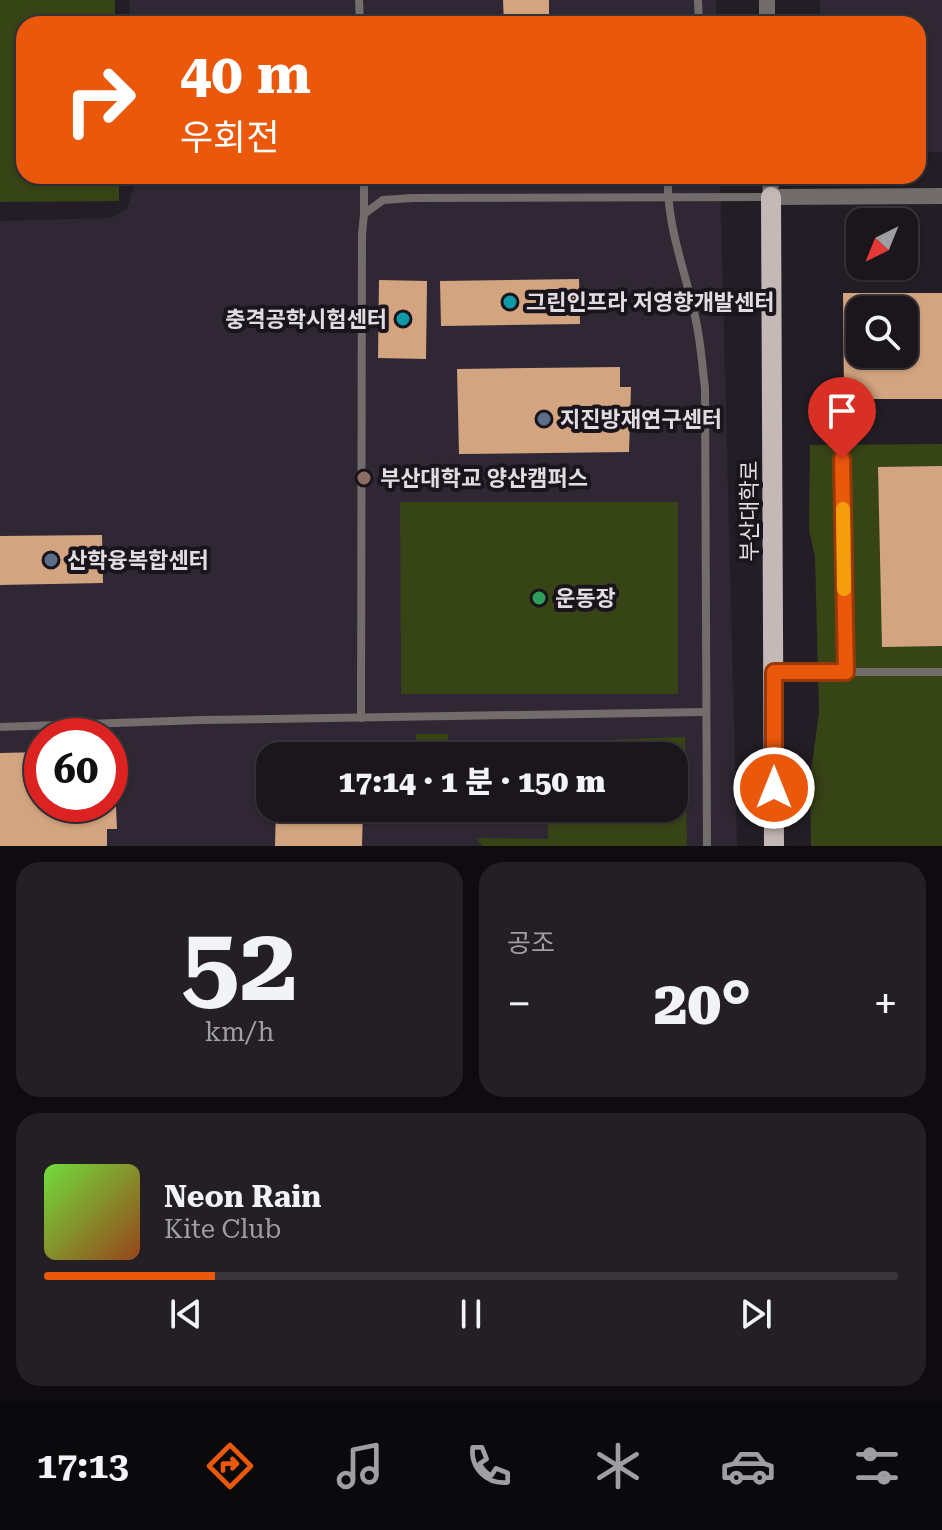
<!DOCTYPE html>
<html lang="ko">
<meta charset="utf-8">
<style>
body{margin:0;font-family:"Roboto Serif","Noto Sans KR",serif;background:#231f25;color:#f1f3f6;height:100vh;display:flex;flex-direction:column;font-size:30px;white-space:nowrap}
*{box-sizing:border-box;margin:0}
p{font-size:26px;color:#9f9fa3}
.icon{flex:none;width:44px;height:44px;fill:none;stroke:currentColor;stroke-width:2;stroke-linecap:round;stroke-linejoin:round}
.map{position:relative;height:846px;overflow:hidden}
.sheet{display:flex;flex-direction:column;gap:16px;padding:16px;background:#0e0c0f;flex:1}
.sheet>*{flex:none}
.hud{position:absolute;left:16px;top:16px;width:910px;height:168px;border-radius:24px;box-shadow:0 2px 6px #0004,0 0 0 2px #38353b;background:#ea580c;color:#fff;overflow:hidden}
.needle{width:52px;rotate:223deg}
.buttons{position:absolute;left:846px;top:208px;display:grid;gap:16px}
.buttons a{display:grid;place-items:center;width:72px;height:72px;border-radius:16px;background:#1a161c;box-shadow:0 2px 6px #0004,0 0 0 2px #38353b;font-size:40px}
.speed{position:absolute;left:24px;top:718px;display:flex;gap:16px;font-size:40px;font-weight:700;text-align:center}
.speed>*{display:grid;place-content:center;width:104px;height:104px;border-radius:50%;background:#1a161c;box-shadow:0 2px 6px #0004,0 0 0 2px #38353b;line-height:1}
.speed .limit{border:12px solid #d22;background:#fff;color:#111}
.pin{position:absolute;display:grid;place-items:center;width:68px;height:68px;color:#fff;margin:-82px -34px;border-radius:50% 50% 50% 0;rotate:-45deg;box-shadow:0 0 8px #0007}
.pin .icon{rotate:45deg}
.me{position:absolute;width:88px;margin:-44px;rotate:0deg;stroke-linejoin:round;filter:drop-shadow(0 0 6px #0008)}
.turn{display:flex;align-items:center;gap:28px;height:168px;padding:0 32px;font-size:36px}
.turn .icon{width:104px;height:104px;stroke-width:2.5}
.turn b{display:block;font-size:56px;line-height:68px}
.big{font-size:60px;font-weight:800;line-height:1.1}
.sheet .widget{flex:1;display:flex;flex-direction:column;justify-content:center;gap:12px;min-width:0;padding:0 28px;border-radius:24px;background:#231f25}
.sheet .dial{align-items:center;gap:0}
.dial b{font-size:104px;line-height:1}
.song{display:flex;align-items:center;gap:24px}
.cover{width:96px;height:96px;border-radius:12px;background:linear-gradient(135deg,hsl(100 70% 55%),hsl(20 70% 35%))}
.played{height:8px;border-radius:4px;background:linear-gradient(90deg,#ea580c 20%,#38353b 20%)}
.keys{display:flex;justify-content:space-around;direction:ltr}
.heat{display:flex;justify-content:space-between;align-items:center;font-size:44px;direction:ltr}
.sheet .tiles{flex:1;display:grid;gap:16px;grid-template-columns:1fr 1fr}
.widget:last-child{grid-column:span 2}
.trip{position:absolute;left:256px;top:742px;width:432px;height:80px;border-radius:24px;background:#1a161c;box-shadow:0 2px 6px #0004,0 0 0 2px #38353b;font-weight:800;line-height:80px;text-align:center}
.tab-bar{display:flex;height:128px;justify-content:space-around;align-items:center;background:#0a090b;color:#9f9fa3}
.tab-bar .icon{width:56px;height:56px}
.tab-bar .active{color:#ea580c}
.tab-bar b{font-size:36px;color:#f1f3f6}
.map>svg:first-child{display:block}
.built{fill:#302734;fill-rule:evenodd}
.green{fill:#374416}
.building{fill:#d2a47f;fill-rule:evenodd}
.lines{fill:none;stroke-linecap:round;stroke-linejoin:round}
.service{stroke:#726c6b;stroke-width:8}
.minor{stroke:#726c6b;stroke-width:16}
.tertiary{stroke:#726c6b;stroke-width:16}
.primary{stroke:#c5b9b7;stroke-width:20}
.route-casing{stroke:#983908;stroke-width:20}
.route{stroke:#ea580c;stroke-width:14}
.slow{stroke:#f59e0b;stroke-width:14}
.culture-dot{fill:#0f9aa8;stroke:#1a151d;stroke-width:3}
.service-dot{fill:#5c6f8a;stroke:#1a151d;stroke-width:3}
.education-dot{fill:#8d6e63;stroke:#1a151d;stroke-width:3}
.leisure-dot{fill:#2e9e5b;stroke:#1a151d;stroke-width:3}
.labels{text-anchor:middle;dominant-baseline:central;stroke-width:8;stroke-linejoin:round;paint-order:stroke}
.poi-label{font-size:22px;font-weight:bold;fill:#e0dce2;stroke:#1a151d;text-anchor:start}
.street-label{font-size:22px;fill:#e0dce2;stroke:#1a151d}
</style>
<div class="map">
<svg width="942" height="846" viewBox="0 0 942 846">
<rect width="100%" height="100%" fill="#231e26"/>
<g class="built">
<polygon points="129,0 716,0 717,24 130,24"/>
<polygon points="820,0 942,0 942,152 918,152 918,24 820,24"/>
<path d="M133,176H720L737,846H0V221L111,218L127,209L133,188ZM42,736H110V804H42ZM270,756H674V808H270Z"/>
</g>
<g class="green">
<polygon points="0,0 115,0 115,24 24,24 24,176 119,176 119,201 0,202"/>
<polygon points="942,444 942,846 811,846 810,780 819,712 815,557 809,530 810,445"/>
<polygon points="400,502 678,502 678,694 401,694"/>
<polygon points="416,734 448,734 449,756 417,756"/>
<polygon points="685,737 687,846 483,846 476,838 548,839 548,808 674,808 674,756 548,756 548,742"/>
</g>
<g class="building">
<polygon points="503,0 549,0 549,24 504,24"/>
<polygon points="579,279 580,324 441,326 440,281"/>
<polygon points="379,280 427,281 426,359 378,358"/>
<path d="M843,293H942V399H844ZM860,310H904V354H860Z"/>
<polygon points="620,367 620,387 631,387 629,452 459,454 457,369"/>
<polygon points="942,466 942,646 882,647 878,467"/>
<polygon points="102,535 103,583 0,585 0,536"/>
<polygon points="42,752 42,804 116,806 117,829 107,829 107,846 0,846 0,753"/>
<polygon points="262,760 270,760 270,802 261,802"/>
<polygon points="276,808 363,808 362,846 275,846"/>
</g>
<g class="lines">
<g class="service">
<polyline points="359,0 360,24"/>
<polyline points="698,0 699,24"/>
<polyline points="364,176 364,214"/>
<path d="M668,176C666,226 686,272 696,321C701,343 702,366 705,388L707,846"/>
<polyline points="842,459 846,672"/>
<polyline points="775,672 942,672"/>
<polyline points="361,718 362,234 364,214 383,200 412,198 770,197"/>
<polyline points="0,727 201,720 705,712"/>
</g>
<polyline class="minor" points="771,197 942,196"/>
<g class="tertiary">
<polyline points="767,0 767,24"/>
<polyline points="770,176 771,197"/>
</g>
<polyline class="primary" points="771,197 774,846"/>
</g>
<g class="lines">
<defs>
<polyline id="route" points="774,788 774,672 846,672 842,459"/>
</defs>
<use href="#route" class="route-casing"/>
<use href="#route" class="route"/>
<polyline class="slow" points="843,509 844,589"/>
</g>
<g class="culture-dot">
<circle cx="510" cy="302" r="8"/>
<circle cx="403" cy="319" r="8"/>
</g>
<g class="service-dot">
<circle cx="544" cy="419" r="8"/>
<circle cx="51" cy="560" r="8"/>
</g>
<circle class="education-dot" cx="364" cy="478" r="8"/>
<circle class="leisure-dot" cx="539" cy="598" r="8"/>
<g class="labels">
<g class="poi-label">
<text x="526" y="302">그린인프라 저영향개발센터</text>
<text x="387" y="319" text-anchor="end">충격공학시험센터</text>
<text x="560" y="419">지진방재연구센터</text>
<text x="380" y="478">부산대학교 양산캠퍼스</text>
<text x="67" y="560">산학융복합센터</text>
<text x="555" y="598">운동장</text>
</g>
<g class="street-label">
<text transform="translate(749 511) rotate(-90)">부산대학로</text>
</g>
</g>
</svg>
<div class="buttons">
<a><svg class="needle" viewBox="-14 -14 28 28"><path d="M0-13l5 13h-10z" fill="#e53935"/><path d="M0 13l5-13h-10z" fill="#9f9fa3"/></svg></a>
<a><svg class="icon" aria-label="search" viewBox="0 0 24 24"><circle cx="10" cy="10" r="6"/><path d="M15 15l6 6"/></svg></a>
</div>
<div class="speed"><div class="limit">60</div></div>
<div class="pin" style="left:842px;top:459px;background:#d93025"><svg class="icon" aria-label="arrive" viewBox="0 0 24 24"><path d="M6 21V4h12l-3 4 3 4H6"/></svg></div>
<svg class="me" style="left:774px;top:788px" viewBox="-20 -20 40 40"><circle r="17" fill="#ea580c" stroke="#fff" stroke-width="3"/><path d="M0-11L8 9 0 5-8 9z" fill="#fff"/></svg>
<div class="trip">17:14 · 1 분 · 150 m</div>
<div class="hud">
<div class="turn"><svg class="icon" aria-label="right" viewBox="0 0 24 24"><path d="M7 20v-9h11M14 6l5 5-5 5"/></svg><div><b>40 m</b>우회전</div></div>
</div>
</div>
<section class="sheet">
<div class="tiles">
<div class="widget dial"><b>52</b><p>km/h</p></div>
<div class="widget"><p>공조</p>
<div class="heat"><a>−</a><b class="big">20°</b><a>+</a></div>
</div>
<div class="widget">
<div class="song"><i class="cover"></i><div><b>Neon Rain</b><p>Kite Club</p></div></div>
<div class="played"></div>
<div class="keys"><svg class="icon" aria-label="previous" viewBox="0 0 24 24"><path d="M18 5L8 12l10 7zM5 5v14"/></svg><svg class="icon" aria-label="pause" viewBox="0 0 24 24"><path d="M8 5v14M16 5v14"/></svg><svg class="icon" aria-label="next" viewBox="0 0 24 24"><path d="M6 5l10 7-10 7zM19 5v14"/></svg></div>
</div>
</div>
</section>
<nav class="tab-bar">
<b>17:13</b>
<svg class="icon active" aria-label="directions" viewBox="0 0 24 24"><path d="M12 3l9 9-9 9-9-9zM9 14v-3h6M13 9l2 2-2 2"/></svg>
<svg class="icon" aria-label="music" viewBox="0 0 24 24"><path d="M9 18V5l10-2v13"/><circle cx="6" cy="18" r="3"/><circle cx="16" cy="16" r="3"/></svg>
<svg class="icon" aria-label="phone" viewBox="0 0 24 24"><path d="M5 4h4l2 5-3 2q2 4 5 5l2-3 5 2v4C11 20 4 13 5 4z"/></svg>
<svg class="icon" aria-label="climate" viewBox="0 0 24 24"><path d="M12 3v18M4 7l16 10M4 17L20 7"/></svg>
<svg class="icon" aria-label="car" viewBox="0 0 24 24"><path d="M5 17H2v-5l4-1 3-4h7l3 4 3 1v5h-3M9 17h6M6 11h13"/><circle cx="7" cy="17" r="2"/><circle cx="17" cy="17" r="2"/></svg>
<svg class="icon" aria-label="filters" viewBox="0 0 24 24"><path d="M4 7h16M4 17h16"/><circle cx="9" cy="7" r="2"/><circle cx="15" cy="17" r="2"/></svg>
</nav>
